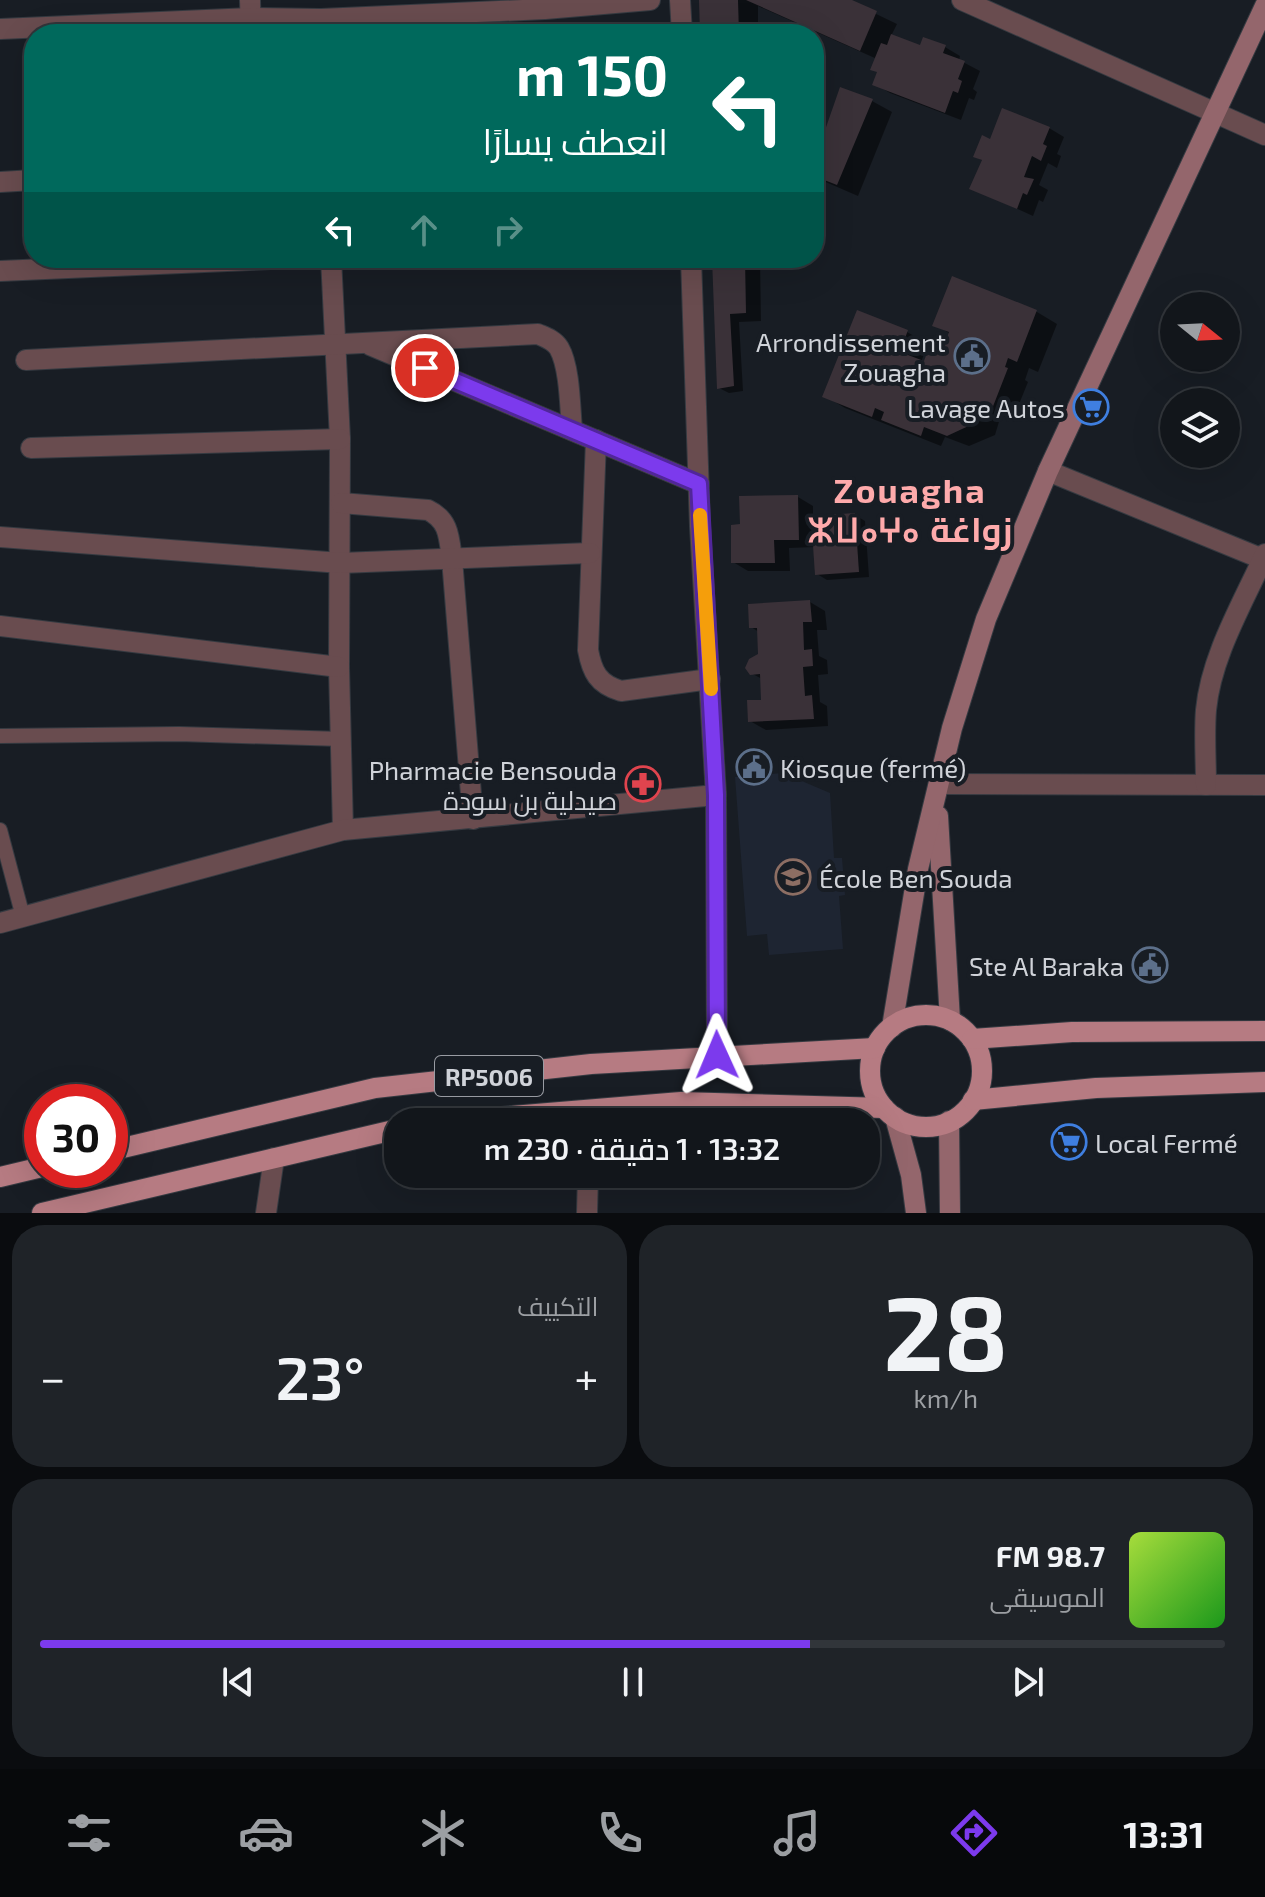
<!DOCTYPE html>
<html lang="ar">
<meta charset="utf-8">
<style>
body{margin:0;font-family:"Exo 2",Cairo,"Noto Sans Tifinagh",sans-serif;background:#1f2328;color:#f1f3f6;direction:rtl;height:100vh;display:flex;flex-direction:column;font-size:30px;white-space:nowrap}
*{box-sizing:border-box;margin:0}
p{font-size:26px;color:#9c9fa3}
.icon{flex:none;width:44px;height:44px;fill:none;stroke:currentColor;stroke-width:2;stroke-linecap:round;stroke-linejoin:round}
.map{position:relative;height:1213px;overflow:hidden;direction:ltr}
.side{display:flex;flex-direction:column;gap:12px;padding:12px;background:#0a0c0f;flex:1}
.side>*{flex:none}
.top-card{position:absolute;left:24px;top:24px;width:800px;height:244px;border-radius:32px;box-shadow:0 8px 32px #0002,0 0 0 2px #31353a;direction:rtl;background:#00695c;color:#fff;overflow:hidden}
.needle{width:52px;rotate:108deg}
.controls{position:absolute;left:1160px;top:292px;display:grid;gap:16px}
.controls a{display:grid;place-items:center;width:80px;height:80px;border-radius:50%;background:#12161b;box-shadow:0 8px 32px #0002,0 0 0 2px #31353a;font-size:40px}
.speed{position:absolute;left:24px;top:1084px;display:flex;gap:16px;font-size:40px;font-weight:700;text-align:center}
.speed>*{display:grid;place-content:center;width:104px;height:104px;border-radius:50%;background:#12161b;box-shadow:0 8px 32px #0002,0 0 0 2px #31353a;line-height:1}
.speed .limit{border:12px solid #d22;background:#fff;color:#111}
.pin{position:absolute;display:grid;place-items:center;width:68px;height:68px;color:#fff;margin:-34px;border:4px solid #fff;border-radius:50%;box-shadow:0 2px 8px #0007}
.me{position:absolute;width:88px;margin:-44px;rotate:359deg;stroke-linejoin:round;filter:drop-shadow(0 0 6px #0008)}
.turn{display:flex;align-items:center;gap:28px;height:168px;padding:0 24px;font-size:36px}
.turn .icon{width:104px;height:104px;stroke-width:2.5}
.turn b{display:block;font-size:56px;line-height:68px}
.lanes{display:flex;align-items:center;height:76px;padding:0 24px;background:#0003;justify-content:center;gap:40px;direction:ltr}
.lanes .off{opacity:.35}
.big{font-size:60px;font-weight:600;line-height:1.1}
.side .card{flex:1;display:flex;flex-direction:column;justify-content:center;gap:12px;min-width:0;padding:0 28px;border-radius:32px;background:#1f2328}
.side .dial{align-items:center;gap:0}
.dial b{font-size:104px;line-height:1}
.song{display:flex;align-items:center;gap:24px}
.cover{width:96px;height:96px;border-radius:12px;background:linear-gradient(135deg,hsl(80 70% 55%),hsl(120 70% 35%))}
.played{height:8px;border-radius:4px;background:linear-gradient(90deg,#7c3aed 65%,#31353a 65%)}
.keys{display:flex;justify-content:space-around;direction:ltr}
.heat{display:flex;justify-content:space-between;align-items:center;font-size:44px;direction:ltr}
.side .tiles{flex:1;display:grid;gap:12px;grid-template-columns:1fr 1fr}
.card:last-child{grid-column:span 2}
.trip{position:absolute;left:384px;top:1108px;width:496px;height:80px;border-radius:32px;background:#12161b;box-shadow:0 8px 32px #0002,0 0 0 2px #31353a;font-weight:600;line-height:80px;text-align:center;direction:rtl}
.dock{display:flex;height:128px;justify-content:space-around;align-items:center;background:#07090b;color:#9c9fa3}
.dock .icon{width:56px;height:56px}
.dock .on{color:#7c3aed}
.dock b{font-size:36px;color:#f1f3f6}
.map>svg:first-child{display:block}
.built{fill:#1e2532}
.shadow{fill:#0007}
.building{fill:#3a3138}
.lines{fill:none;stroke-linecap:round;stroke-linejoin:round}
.lane-casing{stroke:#353a41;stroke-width:16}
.street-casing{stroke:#353a41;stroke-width:22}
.secondary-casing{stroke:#353a41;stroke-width:22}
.primary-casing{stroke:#353a41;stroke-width:22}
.lane{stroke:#694c4f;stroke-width:14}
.street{stroke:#694c4f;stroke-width:20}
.secondary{stroke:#94666c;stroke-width:20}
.primary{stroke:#b67b82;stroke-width:20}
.route-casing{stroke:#51269a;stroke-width:20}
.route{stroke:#7c3aed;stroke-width:14}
.slow{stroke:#f59e0b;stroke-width:14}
.labels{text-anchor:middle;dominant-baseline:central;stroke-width:8;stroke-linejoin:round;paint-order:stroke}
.shield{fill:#181d24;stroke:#999ca3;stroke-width:2}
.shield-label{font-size:24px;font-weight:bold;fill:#d0d3d9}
.poi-label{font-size:26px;fill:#d0d3d9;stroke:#181d24;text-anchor:end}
.district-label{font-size:34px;font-weight:bold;letter-spacing:2px;fill:#feaaab;stroke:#181d24}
</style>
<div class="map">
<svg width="1265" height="1213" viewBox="0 0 1265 1213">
<rect width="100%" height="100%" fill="#181d24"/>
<polygon class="built" points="783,773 830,793 834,858 842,858 845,895 839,896 843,949 769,955 767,934 747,936 735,777"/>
<g class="shadow">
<polygon points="701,0 847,0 897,24 891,36 921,48 945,47 960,56 959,60 980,71 973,89 977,92 974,100 969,98 961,120 890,93 875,84 879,73 877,59 758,6 758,34 702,34"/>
<polygon points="872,101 892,112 858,196 814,177 814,145"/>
<polygon points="1049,128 1064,137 1057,154 1061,156 1057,168 1048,163 1039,185 1048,190 1043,202 1039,200 1033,216 971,188 983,161 975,156 991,142"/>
<polygon points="714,258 760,258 761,321 739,322 743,391 729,393 719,388"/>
<polygon points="953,278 1037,312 1057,324 1038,372 1029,368 1025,380 1028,382 1013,419 1001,415 995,435 969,446 945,437 941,446 845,408 825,396 858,312 907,332 928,344 921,362 942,357 951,334 935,325"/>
<polygon points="798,497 813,506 813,518 855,515 865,521 869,577 827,580 817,574 815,547 789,548 790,571 748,571 733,562 742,526"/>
<polygon points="810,602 825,611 827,630 817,630 819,656 827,660 828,674 818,675 820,702 827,706 828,726 766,730 750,721 763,701 762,679 751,673 760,655 759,632 751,627"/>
</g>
<g class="building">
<polygon points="699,0 738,0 739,34 700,34"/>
<polygon points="746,0 852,0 877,11 860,51"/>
<polygon points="891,34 920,45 923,37 946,45 943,53 965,61 958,79 962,81 958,93 953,91 945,113 872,85 877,72 870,70 881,43 887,45"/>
<polygon points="840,87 873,99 837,185 814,176 814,142 823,136"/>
<polygon points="1002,108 1050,127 1043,144 1047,146 1041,161 1032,156 1024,177 1034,179 1027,195 1023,193 1017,209 969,189 982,160 973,157 982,135 990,139"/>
<polygon points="712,258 745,258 746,313 730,314 734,386 717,389"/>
<polygon points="952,276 1037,310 1017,362 1008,358 1005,367 1008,368 992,409 981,405 975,423 947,436 924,427 921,436 881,420 884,412 875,408 872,417 822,397 857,310 908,330 900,352 924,361 928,350 941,355 949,332 932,326"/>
<polygon points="798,495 799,540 774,540 775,563 731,563 731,525 740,524 739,496"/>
<polygon points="855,513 859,572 815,575 811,516"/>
<polygon points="810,600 812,622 803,622 804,650 812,649 813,666 803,667 805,696 812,695 814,719 748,722 747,700 761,700 760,674 750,675 745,668 749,659 758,654 757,628 749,628 748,604"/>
</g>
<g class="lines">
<defs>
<g id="lane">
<polyline points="0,736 179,734 341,739"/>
<polyline points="0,830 23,917"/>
</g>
<g id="street">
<polyline points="250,0 251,34"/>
<polyline points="680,0 682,34"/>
<polyline points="962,0 1265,135"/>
<polyline points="0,29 251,18 321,19 545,9 650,0"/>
<polyline points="0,182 34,180"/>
<polyline points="331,258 340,439 339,667 343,830"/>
<polyline points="691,258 700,526 716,795 717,1055"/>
<polyline points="0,271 294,258"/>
<polyline points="370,345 699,484"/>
<path d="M26,360L538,334C545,337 554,340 559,348C570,367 570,408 572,430"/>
<path d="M596,440L588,650C592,672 598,684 621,691L710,679"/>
<polyline points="31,448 340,439"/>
<polyline points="1048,471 1265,560"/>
<path d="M341,503L428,510C449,520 449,537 452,559L473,819"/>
<polyline points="0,537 341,563 590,553"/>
<polyline points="0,626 339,667"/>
<polyline points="940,784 1265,785"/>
<path d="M1206,785C1206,760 1204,735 1206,710C1211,656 1243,603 1265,554"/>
<polyline points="0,923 343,830 716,795"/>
<polyline points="266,1213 274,1158"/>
<polyline points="587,1213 588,1174"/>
</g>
<g id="secondary">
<polyline points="938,816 950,1020"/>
<polyline points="892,1027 918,869 952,728 986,619 1048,471 1265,6"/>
<polyline points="895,1117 911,1175 916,1213"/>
<polyline points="949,1121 950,1213"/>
</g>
<g id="primary">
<circle cx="926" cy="1071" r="56"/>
<polyline points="972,1039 1072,1032 1265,1031"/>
<polyline points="973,1100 1096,1088 1265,1082"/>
<polyline points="440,1122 681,1102 884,1108"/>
<polyline points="110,1151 375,1088 591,1064 875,1048"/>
<polyline points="0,1177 42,1167"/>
<polyline points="42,1213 398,1129"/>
</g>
</defs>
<use href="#lane" class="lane-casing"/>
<use href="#street" class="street-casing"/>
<use href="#secondary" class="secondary-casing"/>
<use href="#primary" class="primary-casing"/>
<use href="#lane" class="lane"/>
<use href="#street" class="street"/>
<use href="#secondary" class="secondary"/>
<use href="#primary" class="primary"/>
</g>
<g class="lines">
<defs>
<polyline id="route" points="425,368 699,484 716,795 717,1055"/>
</defs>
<use href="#route" class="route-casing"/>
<use href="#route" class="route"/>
<polyline class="slow" points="700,515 711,689"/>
</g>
<defs>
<symbol id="civic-ring" viewBox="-11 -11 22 22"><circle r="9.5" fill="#181d24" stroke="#5c6f8a" stroke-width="1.5"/><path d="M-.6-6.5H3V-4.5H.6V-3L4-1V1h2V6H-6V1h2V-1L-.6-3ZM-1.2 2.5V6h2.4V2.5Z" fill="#5c6f8a"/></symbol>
<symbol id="supermarket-ring" viewBox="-11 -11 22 22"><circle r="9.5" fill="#181d24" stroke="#3f7fe0" stroke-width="1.5"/><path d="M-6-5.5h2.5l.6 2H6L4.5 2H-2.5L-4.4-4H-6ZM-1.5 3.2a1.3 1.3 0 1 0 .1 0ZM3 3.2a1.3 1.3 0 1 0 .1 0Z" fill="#3f7fe0"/></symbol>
<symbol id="pharmacy-ring" viewBox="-11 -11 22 22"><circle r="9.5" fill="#181d24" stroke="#e0444e" stroke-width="1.5"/><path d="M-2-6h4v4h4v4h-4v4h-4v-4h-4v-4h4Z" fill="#e0444e"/></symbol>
<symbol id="school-ring" viewBox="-11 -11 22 22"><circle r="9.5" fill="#181d24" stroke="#8d6e63" stroke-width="1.5"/><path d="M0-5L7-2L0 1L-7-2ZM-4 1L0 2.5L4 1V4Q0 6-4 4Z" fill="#8d6e63"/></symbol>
</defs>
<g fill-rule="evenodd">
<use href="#civic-ring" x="952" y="336" width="40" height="40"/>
<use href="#supermarket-ring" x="1071" y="387" width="40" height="40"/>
<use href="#civic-ring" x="734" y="747" width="40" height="40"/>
<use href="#pharmacy-ring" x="623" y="764" width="40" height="40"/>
<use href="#school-ring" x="773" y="857" width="40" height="40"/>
<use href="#civic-ring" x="1130" y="945" width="40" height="40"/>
<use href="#supermarket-ring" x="1049" y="1122" width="40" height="40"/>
</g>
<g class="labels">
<rect class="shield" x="435" y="1056" width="108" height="40" rx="6"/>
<g class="shield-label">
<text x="489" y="1076">RP5006</text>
</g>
<g class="poi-label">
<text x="946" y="341">Arrondissement<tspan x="946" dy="30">Zouagha</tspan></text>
<text x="1065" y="407">Lavage Autos</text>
<text x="780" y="767" text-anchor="start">Kiosque (fermé)</text>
<text x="617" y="769">Pharmacie Bensouda<tspan x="617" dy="30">صيدلية بن سودة</tspan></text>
<text x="819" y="877" text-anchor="start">École Ben Souda</text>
<text x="1124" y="965">Ste Al Baraka</text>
<text x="1095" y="1142" text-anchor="start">Local Fermé</text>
</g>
<g class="district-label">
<text x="910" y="489">Zouagha<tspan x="910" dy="39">ⵣⵡⴰⵖⴰ زواغة</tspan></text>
</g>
</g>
</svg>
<div class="controls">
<a><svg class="needle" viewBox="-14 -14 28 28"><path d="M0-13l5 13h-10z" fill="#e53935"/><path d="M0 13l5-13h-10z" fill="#9c9fa3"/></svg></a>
<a><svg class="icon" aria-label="layers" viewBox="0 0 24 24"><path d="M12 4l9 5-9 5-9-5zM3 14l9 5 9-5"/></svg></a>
</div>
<div class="speed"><div class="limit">30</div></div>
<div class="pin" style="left:425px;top:368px;background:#d93025"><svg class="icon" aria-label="arrive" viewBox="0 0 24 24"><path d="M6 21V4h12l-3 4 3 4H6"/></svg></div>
<svg class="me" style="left:717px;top:1055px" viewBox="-20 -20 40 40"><path d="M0-17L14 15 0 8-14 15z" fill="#7c3aed" stroke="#fff" stroke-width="4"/></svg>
<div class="trip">13:32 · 1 دقيقة · 230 m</div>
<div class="top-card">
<div class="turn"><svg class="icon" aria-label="left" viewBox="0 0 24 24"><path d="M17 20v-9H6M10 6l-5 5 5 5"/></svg><div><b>150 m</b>انعطف يسارًا</div></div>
<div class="lanes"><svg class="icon" aria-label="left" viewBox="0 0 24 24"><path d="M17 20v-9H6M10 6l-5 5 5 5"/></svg><svg class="icon off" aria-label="ahead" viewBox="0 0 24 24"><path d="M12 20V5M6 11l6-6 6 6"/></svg><svg class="icon off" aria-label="right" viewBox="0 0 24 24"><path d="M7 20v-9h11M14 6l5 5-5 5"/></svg></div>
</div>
</div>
<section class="side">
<div class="tiles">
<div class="card dial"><b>28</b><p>km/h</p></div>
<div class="card"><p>التكييف</p>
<div class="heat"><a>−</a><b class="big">23°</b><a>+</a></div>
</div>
<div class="card">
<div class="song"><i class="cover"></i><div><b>98.7 FM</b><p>الموسيقى</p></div></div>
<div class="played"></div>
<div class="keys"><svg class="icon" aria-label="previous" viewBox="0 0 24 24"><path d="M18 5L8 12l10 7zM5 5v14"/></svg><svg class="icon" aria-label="pause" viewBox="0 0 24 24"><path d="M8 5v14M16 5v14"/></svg><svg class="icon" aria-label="next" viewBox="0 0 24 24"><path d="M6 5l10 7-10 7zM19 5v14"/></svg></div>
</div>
</div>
</section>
<nav class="dock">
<b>13:31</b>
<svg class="icon on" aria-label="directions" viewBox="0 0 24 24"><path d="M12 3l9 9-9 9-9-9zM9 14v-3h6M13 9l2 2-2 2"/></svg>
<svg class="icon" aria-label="music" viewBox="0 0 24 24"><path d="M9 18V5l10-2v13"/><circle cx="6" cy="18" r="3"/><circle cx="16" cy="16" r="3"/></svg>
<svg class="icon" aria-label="phone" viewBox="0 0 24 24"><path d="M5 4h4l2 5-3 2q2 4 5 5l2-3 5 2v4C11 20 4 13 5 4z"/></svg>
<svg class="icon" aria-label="climate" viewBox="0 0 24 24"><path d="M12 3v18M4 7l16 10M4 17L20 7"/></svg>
<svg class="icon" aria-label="car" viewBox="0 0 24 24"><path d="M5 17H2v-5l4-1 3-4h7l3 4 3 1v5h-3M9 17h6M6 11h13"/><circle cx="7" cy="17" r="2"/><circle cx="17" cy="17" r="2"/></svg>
<svg class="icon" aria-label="filters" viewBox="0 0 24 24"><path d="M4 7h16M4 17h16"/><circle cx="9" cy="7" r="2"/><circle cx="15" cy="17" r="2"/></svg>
</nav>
